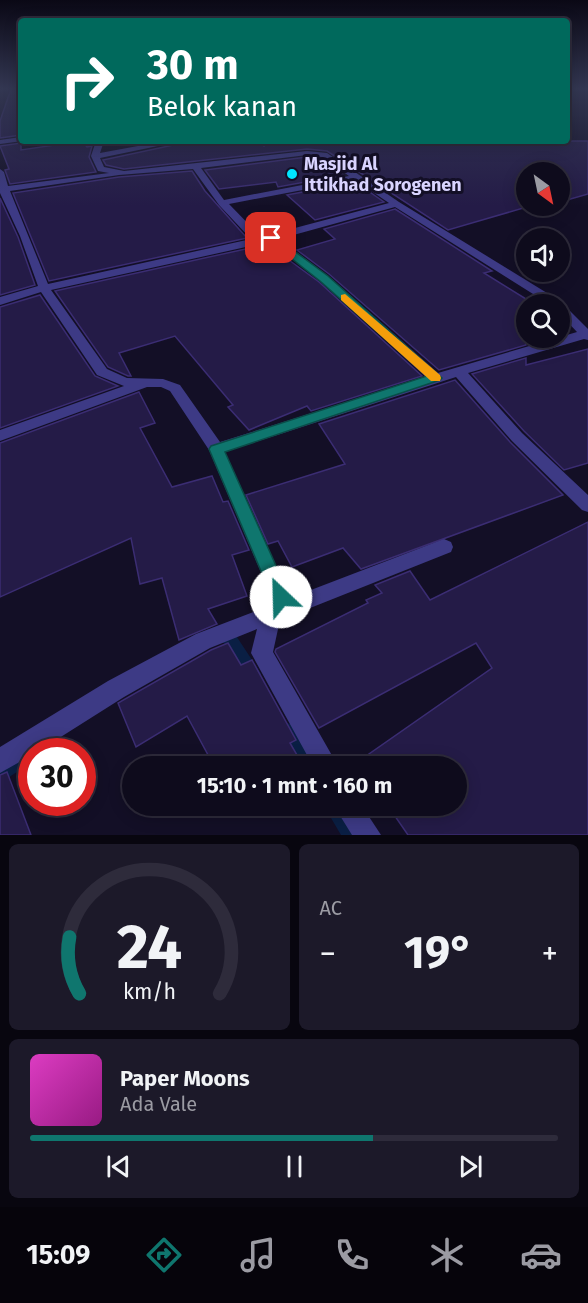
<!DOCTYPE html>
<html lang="id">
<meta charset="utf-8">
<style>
body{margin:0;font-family:"Fira Sans",sans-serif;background:#1c1929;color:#f1f3f6;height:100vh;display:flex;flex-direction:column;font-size:22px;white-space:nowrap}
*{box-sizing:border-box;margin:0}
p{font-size:20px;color:#9b9ba3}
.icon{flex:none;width:33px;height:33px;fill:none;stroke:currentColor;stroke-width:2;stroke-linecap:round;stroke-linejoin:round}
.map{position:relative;height:835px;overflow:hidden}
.sheet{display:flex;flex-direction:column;gap:9px;padding:9px;background:#08060f;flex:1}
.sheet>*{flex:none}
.guide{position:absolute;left:18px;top:18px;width:552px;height:126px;border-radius:6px;box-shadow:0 3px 15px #0003,0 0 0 2px #2e2b3b;background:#00695c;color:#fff;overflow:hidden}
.needle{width:39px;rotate:147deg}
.tools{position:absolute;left:516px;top:162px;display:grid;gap:12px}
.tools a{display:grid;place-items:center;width:54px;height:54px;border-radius:50%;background:#0e0b1c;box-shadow:0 3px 15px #0003,0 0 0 2px #2e2b3b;font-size:30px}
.speed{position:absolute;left:18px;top:738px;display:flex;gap:12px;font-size:30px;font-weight:700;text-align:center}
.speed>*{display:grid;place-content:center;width:78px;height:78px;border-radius:50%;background:#0e0b1c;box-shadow:0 3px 15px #0003,0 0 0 2px #2e2b3b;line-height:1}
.speed .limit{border:9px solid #d22;background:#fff;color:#111}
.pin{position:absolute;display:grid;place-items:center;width:51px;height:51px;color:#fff;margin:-26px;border-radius:12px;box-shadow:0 3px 9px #0006}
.me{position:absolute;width:66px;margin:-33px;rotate:336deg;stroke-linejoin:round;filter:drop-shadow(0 0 4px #0008)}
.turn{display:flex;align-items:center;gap:21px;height:126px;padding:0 30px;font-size:27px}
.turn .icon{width:78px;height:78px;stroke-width:2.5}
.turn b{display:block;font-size:42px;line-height:51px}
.big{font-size:45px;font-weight:700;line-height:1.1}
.sheet .widget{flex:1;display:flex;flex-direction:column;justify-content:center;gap:9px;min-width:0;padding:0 21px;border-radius:9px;background:#1c1929}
.sheet .dial{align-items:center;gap:0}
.dial svg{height:156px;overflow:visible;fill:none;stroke:#2e2b3b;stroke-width:7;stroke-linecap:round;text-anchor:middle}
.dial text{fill:#f1f3f6;stroke:none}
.song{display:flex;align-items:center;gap:18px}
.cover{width:72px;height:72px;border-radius:9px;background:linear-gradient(135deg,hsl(310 70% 55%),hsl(310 70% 35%))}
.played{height:6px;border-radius:3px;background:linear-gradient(90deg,#0f766e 65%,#2e2b3b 65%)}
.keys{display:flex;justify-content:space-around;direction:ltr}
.heat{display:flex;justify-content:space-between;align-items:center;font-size:33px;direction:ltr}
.sheet .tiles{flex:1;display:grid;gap:9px;grid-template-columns:1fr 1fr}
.widget:last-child{grid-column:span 2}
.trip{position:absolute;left:122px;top:756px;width:345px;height:60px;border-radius:30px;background:#0e0b1c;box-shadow:0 3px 15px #0003,0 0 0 2px #2e2b3b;font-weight:700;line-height:60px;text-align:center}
.dock{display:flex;height:96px;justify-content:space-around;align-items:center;background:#06040b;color:#9b9ba3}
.dock .icon{width:42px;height:42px}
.dock .current{color:#0f766e}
.dock b{font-size:27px;color:#f1f3f6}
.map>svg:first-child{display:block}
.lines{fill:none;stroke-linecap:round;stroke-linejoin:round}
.stream{fill:#0a1f44;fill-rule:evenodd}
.building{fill:#241b47;stroke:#3b2d73;stroke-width:1.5}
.street{fill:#3d3a85;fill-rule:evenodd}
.route{fill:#0f766e;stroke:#0a4d48;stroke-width:1.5}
.slow{fill:#f59e0b}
.poi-dot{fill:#00e5ff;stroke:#130f26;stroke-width:2}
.labels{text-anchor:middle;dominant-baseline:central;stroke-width:6;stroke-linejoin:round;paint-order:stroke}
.far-poi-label{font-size:18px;font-weight:bold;fill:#d9d4ff;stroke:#130f26;text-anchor:start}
</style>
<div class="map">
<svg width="588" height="835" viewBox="0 0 588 835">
<rect width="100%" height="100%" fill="#130f26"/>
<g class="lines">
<g class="stream">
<polygon points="220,629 233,631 258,669 261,674 258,679 253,681 248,679 224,643 215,641 213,636 215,631"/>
<polygon points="287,723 293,725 315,760 317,766 300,766 279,731 281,725"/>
<polygon points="17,754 23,756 25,762 23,768 0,783 0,764"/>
<polygon points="324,806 343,806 360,835 341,835"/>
</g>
</g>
<g class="building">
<polygon points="11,89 21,89 21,135 0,138 0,121"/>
<polygon points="82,141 87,147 92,146 89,157 96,172 10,184 5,170 9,169 0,146 21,143 21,150"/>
<polygon points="192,141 256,141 264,146 269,141 452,141 463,145 481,141 588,141 588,194 560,202 560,172 526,172 526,206 530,206 448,230 327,151 307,149 124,169 106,165 103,160"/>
<polygon points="307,157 321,159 343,175 278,187 276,182 219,189 205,170"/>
<polygon points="192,171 205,191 247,238 49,281 13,193 119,177"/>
<polygon points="355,182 384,202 315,220 287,195"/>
<polygon points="0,198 18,237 35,285 0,295"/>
<polygon points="395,209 492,271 484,273 526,299 526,345 439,370 329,274 297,250 335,239 324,229"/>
<polygon points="259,246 271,258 282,255 319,282 422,376 311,411 307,406 249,430 228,407 233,405 175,336 119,353 131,376 128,376 108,367 55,291"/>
<polygon points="40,295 95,376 118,386 0,428 0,307"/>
<polygon points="588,349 588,463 564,470 524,431 472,374 526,358 526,365"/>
<polygon points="455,380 510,442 563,495 361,569 343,548 292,567 278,541 268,544 246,495 345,464 319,424"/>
<polygon points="139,392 155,423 140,428 172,487 212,476 223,502 228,501 249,550 232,555 247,596 208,609 217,624 179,640 162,578 140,584 131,538 0,597 0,443"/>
<polygon points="588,522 588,835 408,835 388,806 456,806 456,766 362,766 359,761 492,668 476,643 319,728 275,652 276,649 368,603 366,600 382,593 375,585 410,571 430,600"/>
<polygon points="228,643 241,665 252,660 296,740 290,743 297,755 280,766 214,766 187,716 136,747 118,703 211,650"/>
<polygon points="7,772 31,835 0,835 0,775"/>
</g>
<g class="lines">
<g class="street">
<polygon points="21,137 22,141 0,144 0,140"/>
<path d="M96,141H104L100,153L165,141H182L100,158L104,167L124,171L307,151L327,153L399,202L560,301L588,329V340L584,339L468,373L522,433L588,495V512L582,510L512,441L456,377L225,452L290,598L444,539L451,542L453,547L451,552L280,620L273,652L338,766H313L251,653L257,629L210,648L124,697L37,752H32V755L0,773V747L108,681L196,634L264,608L271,596L209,450L170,391L161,387H147L0,441V430L124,386L97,375L41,292L0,305V297L38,286L20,236L0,193V169L4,172L8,186L109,173L98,171L91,156ZM307,155L322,157L349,176L224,200L201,168ZM193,169L219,205L251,239L48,284L10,191L119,175ZM355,180L389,203L261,237L229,204ZM395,207L549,304H560V314L577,332L438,373L328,276L279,239ZM269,242L320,280L426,377L220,442L180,385L163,379L127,378L107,369L51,290Z"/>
<polygon points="258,141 266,141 267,142 263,144"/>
<polygon points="334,806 362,806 381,835 352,835"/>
</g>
</g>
<linearGradient id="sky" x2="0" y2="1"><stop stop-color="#0a0815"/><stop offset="0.43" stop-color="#333752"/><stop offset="1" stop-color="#333752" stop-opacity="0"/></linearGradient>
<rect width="588" height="206" fill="url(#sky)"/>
<polygon class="route" points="268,236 274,236 328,276 442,378 440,380 225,452 290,597 287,602 281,605 275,602 272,597 209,449 211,446 427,376 320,281 268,240"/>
<polygon class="slow" points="345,294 440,375 441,378 440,381 431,381 341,300 341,295"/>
<circle class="poi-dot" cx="292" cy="174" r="6"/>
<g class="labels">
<g class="far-poi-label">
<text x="304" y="164">Masjid Al<tspan x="304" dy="21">Ittikhad Sorogenen</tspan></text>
</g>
</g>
</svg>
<div class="tools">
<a><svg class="needle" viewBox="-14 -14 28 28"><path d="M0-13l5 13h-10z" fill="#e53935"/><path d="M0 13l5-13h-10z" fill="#9b9ba3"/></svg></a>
<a><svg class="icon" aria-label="sound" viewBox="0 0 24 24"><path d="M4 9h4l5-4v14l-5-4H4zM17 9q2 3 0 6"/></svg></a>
<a><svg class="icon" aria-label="search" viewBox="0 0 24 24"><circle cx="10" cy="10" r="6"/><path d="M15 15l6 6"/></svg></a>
</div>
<div class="speed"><div class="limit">30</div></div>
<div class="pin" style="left:271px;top:238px;background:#d93025"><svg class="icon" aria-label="arrive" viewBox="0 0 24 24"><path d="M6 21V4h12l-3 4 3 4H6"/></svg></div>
<svg class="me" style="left:281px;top:597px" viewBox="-20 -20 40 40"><circle r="19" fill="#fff"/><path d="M0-13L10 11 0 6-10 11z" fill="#0f766e"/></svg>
<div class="trip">15:10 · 1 mnt · 160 m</div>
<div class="guide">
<div class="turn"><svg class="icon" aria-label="right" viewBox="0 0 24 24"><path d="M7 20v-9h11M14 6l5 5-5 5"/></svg><div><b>30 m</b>Belok kanan</div></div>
</div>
</div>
<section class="sheet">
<div class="tiles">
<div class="widget dial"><svg viewBox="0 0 100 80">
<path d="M14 69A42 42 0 1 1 86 69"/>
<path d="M14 69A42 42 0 0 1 9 40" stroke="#0f766e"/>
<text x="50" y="56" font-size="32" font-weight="700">24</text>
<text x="50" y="72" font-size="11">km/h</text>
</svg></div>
<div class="widget"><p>AC</p>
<div class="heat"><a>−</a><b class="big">19°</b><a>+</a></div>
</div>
<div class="widget">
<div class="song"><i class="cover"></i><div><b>Paper Moons</b><p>Ada Vale</p></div></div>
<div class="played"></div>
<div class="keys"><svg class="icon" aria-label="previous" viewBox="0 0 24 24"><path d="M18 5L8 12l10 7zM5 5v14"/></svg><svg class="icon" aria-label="pause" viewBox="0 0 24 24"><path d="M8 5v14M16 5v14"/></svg><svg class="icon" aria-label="next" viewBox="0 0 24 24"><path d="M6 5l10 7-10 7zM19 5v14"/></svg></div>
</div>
</div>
</section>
<nav class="dock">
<b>15:09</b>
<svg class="icon current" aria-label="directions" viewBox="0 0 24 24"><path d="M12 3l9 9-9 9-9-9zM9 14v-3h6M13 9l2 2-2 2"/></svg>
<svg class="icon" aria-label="music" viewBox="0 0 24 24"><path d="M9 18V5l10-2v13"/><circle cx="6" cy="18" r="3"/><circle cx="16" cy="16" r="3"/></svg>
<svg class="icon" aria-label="phone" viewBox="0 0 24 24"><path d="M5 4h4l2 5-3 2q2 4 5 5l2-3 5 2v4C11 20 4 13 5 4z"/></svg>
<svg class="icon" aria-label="climate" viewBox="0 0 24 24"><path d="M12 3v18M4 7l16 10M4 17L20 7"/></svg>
<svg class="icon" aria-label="car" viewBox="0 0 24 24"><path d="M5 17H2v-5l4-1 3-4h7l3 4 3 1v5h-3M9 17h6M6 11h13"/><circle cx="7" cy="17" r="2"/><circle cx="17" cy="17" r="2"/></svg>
</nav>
